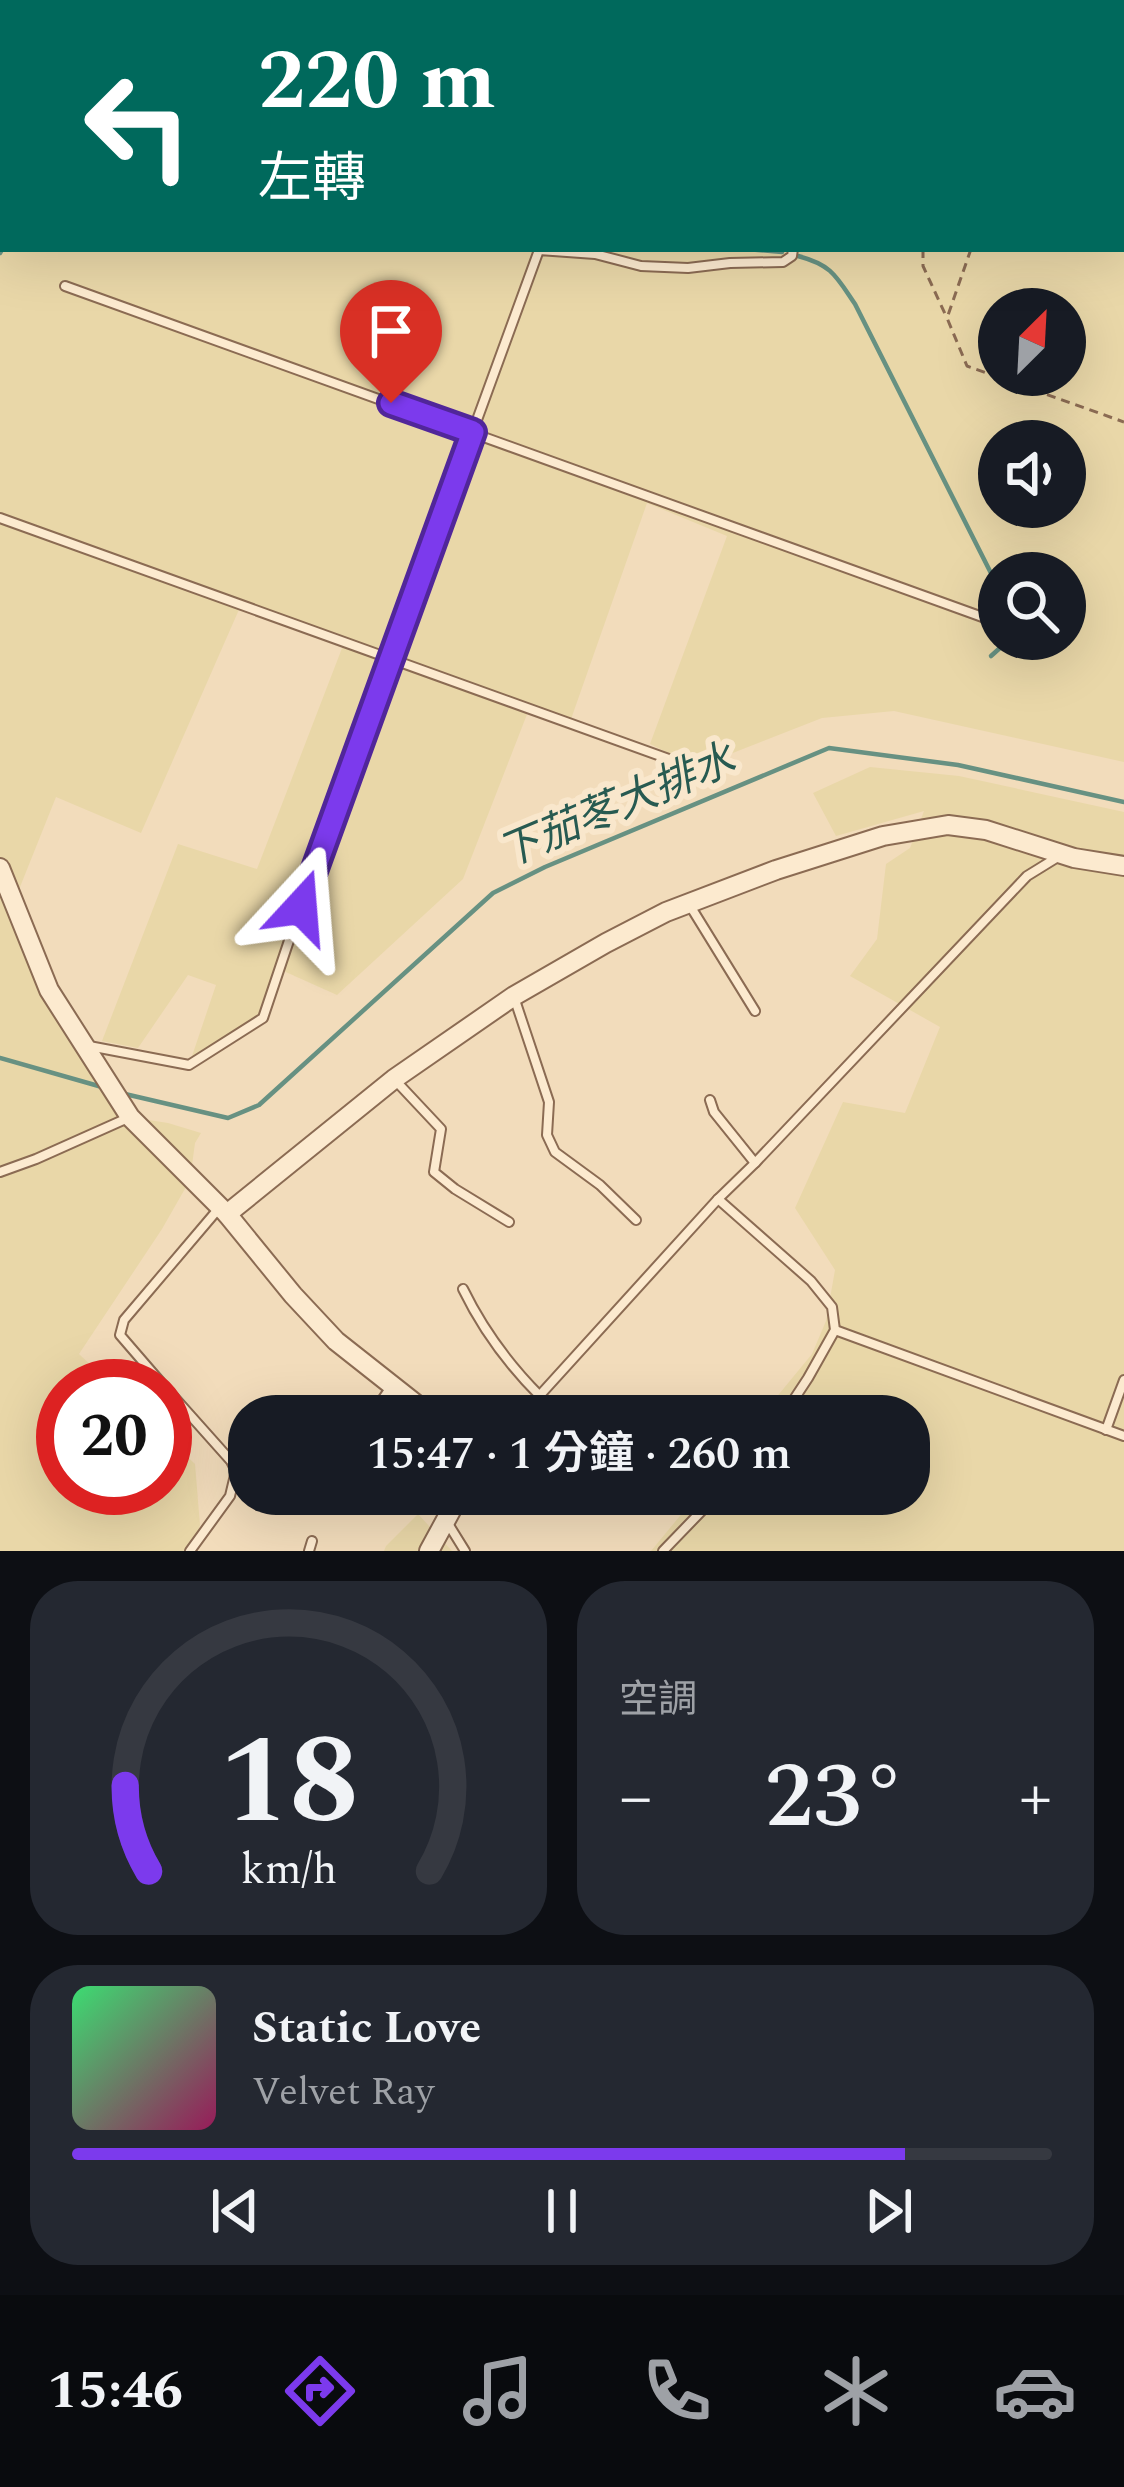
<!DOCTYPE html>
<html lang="zh-TW">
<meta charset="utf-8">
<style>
body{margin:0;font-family:Spectral,"Noto Sans TC",serif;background:#242831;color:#f1f3f6;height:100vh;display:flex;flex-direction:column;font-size:45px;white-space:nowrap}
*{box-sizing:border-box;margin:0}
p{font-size:39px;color:#9ea1a6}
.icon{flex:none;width:66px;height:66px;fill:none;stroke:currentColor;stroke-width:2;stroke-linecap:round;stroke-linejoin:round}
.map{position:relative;height:1551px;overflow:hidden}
.side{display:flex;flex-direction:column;gap:30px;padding:30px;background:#0d0f14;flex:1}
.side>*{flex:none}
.top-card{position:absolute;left:0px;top:0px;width:1125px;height:252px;box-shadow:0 12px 48px #0002;background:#00695c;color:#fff;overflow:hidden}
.needle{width:78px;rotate:24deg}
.controls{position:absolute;left:978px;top:288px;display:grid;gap:24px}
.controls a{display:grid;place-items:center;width:108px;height:108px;border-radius:50%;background:#171b24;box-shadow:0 12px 48px #0002;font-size:60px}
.speed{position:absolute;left:36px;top:1359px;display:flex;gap:24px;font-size:60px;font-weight:700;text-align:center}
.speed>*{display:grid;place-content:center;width:156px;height:156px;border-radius:50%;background:#171b24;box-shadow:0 12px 48px #0002;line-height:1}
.speed .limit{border:18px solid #d22;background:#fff;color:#111}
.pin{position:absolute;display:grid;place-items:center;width:102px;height:102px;color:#fff;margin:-123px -51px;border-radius:50% 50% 50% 0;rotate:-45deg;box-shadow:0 0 12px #0007}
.pin .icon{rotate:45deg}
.me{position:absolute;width:132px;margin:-66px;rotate:19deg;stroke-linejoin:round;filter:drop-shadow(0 0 9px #0008)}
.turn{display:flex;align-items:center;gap:42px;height:252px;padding:0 60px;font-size:54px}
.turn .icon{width:156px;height:156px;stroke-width:2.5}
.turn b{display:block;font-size:84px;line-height:102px}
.big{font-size:90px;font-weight:600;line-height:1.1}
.side .widget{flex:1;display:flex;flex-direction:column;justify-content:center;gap:18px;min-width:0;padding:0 42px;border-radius:48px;background:#242831}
.side .dial{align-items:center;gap:0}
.dial svg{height:312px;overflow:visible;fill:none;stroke:#363941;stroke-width:7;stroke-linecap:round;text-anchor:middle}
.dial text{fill:#f1f3f6;stroke:none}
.song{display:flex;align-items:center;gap:36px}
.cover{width:144px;height:144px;border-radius:18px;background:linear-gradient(135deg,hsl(140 70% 55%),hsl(330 70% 35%))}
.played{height:12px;border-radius:6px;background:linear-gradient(90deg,#7c3aed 85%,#363941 85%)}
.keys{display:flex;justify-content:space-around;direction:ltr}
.heat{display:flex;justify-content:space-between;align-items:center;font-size:66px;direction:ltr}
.side .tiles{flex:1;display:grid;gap:30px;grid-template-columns:1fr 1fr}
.widget:last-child{grid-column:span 2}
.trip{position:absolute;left:228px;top:1395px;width:702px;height:120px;border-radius:48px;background:#171b24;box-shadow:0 12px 48px #0002;font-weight:600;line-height:120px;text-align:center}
.tab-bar{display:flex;height:192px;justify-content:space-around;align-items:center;background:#090b0e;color:#9ea1a6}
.tab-bar .icon{width:84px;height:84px}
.tab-bar .selected{color:#7c3aed}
.tab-bar b{font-size:54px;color:#f1f3f6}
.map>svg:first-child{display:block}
.farmland{fill:#e9d7a8;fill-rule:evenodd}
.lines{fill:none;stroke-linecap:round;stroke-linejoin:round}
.stream{stroke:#679182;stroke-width:4.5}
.service-casing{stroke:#8b6b53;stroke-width:12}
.tertiary-casing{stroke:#8b6b53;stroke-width:22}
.path{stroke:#8b6b53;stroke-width:3;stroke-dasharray:9 6;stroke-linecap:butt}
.service{stroke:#fceacf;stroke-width:8}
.tertiary{stroke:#fceacf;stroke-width:18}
.route-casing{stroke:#51269a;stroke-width:30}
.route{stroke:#7c3aed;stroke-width:21}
.labels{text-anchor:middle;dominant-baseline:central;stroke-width:12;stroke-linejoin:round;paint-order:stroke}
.water-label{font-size:42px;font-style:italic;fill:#275a51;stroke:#f9e7cc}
</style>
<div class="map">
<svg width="1124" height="1551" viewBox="0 0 1124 1551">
<rect width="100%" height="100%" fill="#f2dcbb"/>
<g class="farmland">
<path d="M117,0H1124V762L894,711L822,718L697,767L650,744L727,536L647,503L570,722L531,704L463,879L337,995L279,969L263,1018L189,1065L216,985L188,975L138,1048L102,1041L178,844L257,869L344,643L241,605L141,833L56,797L12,907L116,1115L168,1123L201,1133L195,1143L190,1180L162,1229L79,1354L113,1386H63V1488H165V1435L195,1464L200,1525L194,1551H0V253L3,248L1122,249V3H114ZM999,309H1065V375H999ZM999,441H1065V507H999ZM999,573H1065V639H999Z"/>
<polygon points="870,767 959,776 1124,812 1124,1551 651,1551 698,1494 909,1494 909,1416 761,1416 812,1354 826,1321 835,1270 795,1208 843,1102 905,1113 940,1027 850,976 877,939 886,864 910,848 924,811 836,836 813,793"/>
<polygon points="418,1514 452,1551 384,1551 386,1546"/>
</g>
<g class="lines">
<g class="stream">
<polyline points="256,0 260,3"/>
<polyline points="117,3 122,0"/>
<polyline points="746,249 782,252"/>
<polyline points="0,253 3,248"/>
<path d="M798,256C832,265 836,276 855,304L999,589"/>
<polyline points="991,656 1010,639"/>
<polyline points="0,1058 102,1087"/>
<polyline points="125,1094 228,1118 259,1105 493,893 545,867 829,748 958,765 1124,802"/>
</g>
<defs>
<g id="service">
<polyline points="65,286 999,623"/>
<polyline points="0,518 716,776"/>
<polyline points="689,904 755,1011"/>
<polyline points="514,997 549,1102 547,1135 555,1152 600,1185 636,1220"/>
<polyline points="89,1046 189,1065 263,1018 311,875 539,250 595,254 641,266 688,268 730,263 783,262 792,256 793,249"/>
<polyline points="395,1080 441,1129 434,1172 455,1189 509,1222"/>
<polyline points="710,1100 714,1112 755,1163"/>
<polyline points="0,1172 36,1159 130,1117"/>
<polyline points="718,1199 811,1281 832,1307 835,1330 808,1378 783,1416"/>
<path d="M463,1289C483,1330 508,1364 540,1396"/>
<polyline points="835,1330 1124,1436"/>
<polyline points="164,1386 120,1335 124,1320 220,1207"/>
<polyline points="165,1387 231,1461 236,1471 230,1496 190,1551"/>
<polyline points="371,1416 391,1387"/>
<polyline points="521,1416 718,1199 755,1163 1027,876 1061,855"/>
<polyline points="1106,1430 1124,1380"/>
<polyline points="447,1522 465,1551"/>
<polyline points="309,1551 312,1541"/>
<polyline points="663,1551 718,1494"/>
</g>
<g id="tertiary">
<polyline points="0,868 49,990 130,1117 227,1214 293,1295 336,1341 431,1416"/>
<polyline points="227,1214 394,1079 514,996 606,943 666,912 776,870 883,836 948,825 986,830 1074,858 1124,866"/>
<polyline points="429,1551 460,1494"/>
</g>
</defs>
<use href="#service" class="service-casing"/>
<use href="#tertiary" class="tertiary-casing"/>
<g class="path">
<polyline points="581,0 583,3"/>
<polyline points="1066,3 1067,0"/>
<polyline points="923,249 923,266 946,316"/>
<polyline points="971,249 947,318 967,366 1124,422"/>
</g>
<use href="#service" class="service"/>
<use href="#tertiary" class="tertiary"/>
</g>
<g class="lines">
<defs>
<polyline id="route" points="301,907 473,432 391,403"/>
</defs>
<use href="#route" class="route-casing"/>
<use href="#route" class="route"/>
</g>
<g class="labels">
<g class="water-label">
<text transform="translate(617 807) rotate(-23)">下茄苳大排水</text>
</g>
</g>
</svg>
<div class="controls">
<a><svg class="needle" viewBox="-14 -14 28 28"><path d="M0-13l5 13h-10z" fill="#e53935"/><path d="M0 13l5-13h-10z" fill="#9ea1a6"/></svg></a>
<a><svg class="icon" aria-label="sound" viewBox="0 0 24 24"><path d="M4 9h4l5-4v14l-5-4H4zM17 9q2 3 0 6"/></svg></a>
<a><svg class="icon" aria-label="search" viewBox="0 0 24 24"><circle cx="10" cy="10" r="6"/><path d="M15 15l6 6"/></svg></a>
</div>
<div class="speed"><div class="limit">20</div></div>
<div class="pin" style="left:391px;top:403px;background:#d93025"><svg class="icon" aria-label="arrive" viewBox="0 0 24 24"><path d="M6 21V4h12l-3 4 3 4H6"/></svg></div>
<svg class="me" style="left:301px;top:907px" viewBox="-20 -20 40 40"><path d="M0-17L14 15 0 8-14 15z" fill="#7c3aed" stroke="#fff" stroke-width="4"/></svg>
<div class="trip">15:47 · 1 分鐘 · 260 m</div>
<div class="top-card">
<div class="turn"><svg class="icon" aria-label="left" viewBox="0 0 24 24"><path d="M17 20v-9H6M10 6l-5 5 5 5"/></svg><div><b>220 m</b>左轉</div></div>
</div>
</div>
<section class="side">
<div class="tiles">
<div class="widget dial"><svg viewBox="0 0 100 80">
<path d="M14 69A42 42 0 1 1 86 69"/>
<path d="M14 69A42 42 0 0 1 8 47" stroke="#7c3aed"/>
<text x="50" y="56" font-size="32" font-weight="700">18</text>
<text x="50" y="72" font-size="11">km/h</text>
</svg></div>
<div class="widget"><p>空調</p>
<div class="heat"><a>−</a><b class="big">23°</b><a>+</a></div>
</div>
<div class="widget">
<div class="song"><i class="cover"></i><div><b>Static Love</b><p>Velvet Ray</p></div></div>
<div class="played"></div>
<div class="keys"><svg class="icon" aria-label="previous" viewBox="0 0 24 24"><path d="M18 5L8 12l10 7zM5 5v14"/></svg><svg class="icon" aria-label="pause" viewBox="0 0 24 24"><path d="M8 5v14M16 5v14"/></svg><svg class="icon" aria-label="next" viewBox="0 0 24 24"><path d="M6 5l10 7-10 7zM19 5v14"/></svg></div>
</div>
</div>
</section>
<nav class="tab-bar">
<b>15:46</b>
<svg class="icon selected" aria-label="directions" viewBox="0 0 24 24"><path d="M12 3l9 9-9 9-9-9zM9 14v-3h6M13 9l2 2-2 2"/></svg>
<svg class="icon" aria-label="music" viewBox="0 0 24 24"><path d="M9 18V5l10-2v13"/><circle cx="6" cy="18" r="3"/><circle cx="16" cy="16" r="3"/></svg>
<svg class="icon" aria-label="phone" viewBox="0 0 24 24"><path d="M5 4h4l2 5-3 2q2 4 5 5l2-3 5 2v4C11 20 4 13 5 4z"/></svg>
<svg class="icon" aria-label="climate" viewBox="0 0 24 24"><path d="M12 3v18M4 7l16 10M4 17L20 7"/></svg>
<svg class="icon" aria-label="car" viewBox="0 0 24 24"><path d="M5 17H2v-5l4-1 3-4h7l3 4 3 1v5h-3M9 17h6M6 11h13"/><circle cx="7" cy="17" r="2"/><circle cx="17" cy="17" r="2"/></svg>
</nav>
